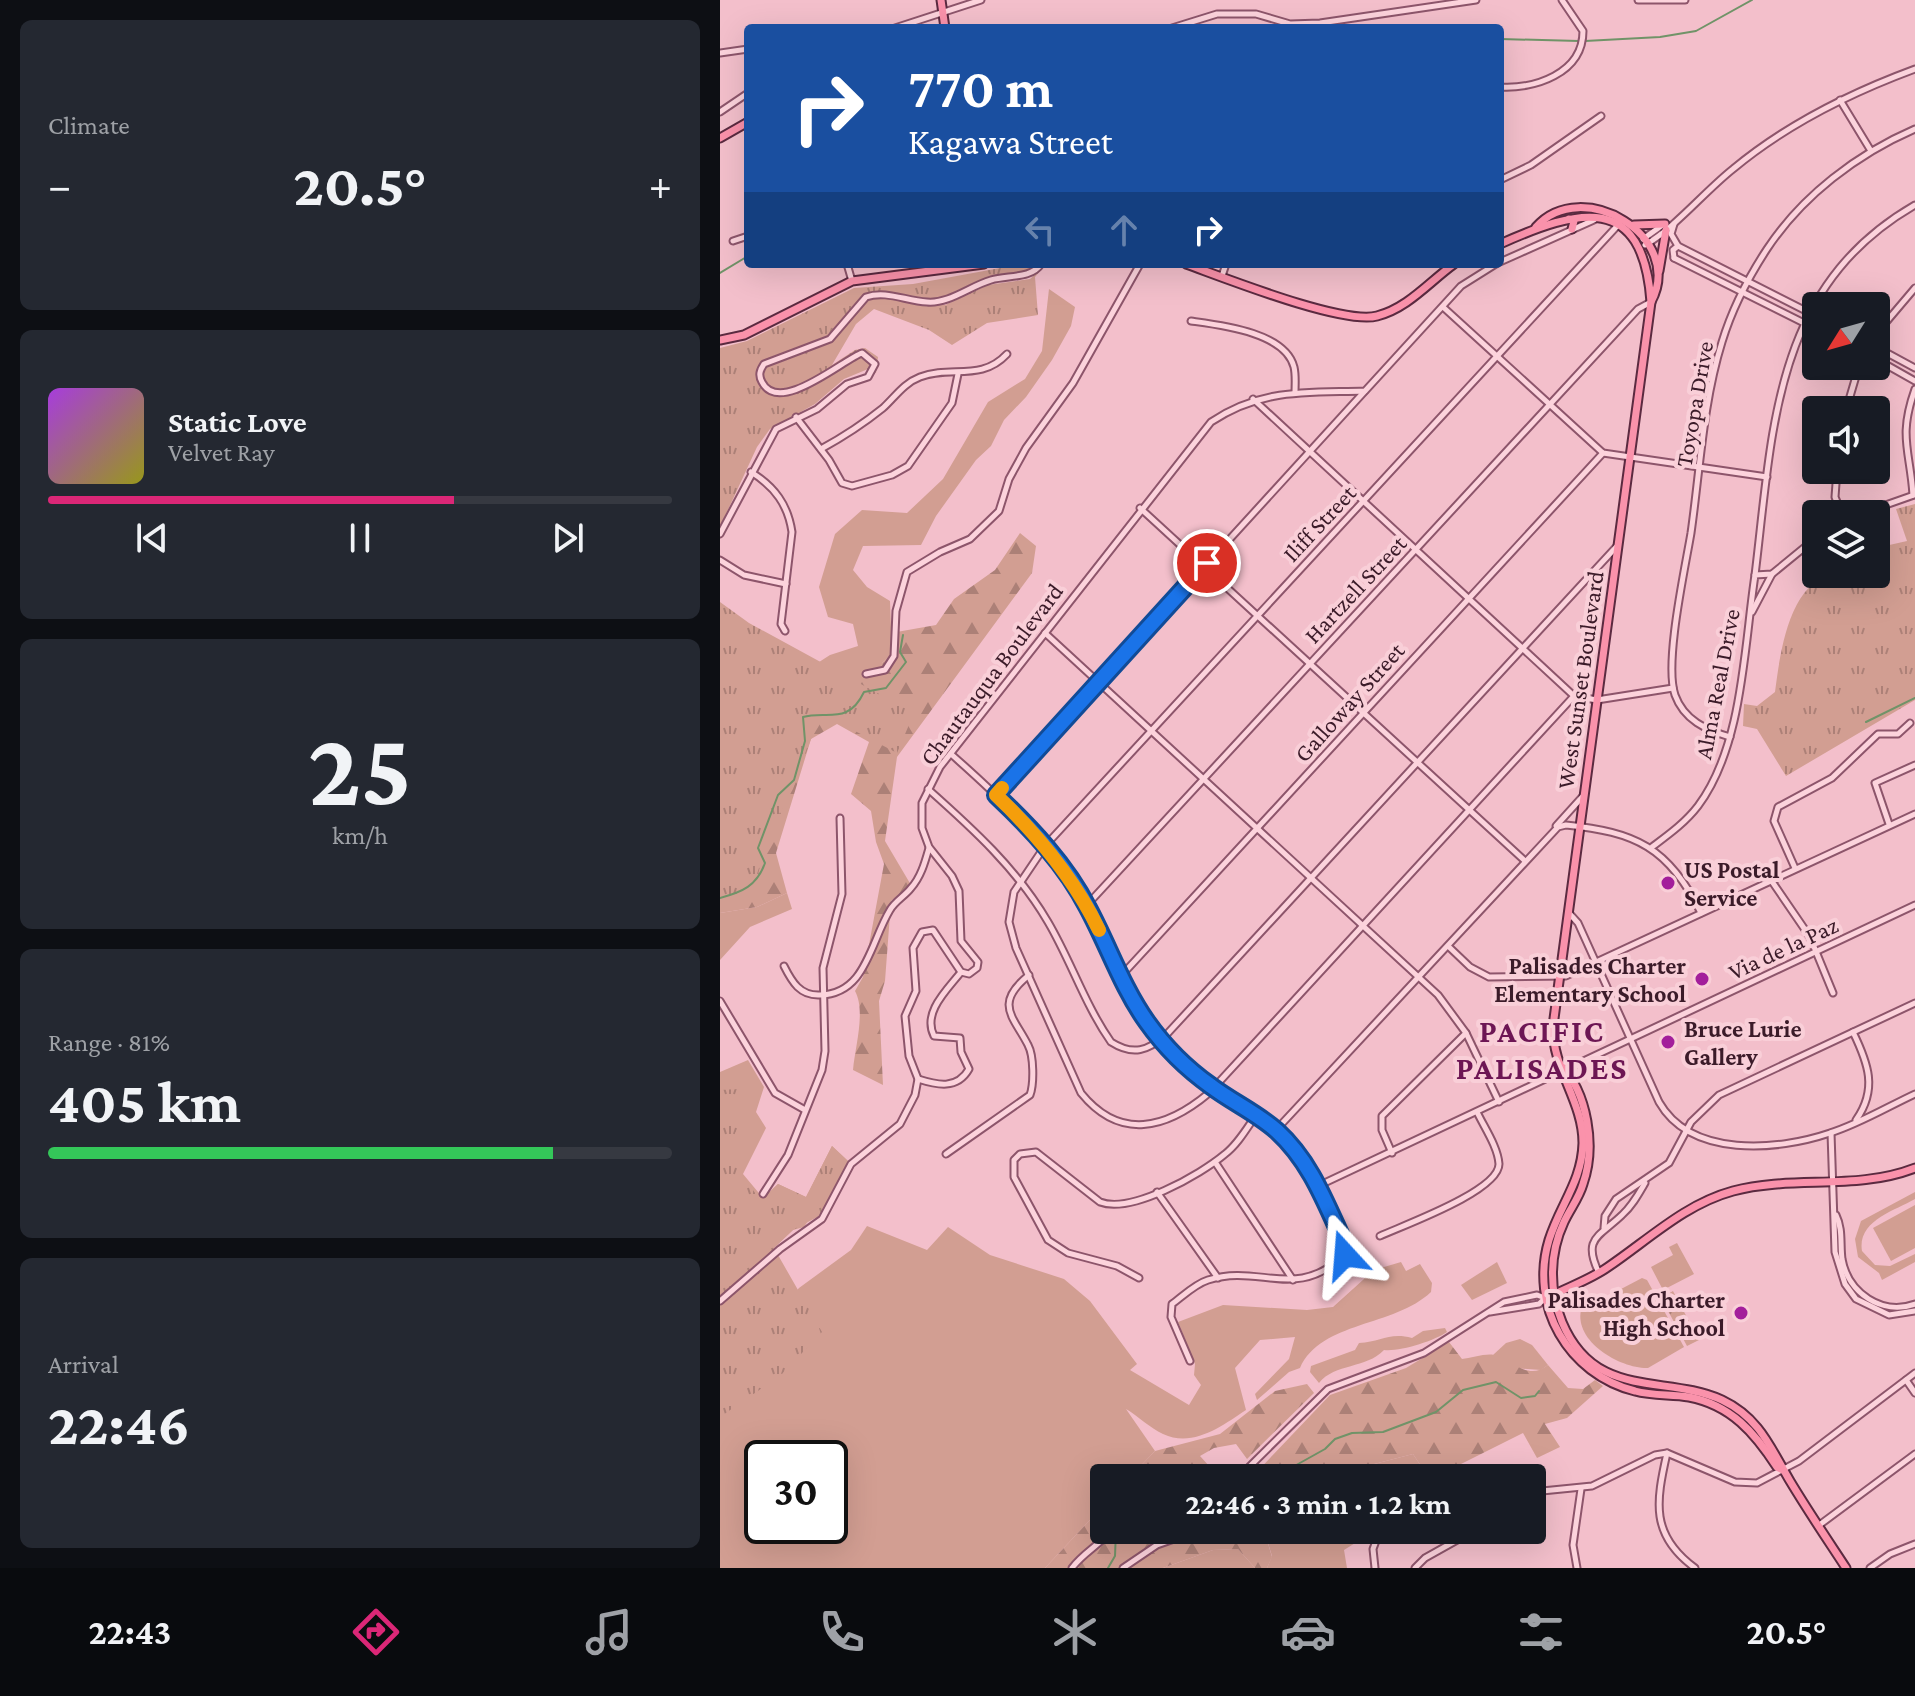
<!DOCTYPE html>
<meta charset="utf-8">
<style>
body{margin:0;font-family:"Crimson Pro",serif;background:#242831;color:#f1f3f6;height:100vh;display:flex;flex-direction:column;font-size:30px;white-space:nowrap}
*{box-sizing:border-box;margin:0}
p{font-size:26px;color:#9ea1a6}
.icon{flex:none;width:44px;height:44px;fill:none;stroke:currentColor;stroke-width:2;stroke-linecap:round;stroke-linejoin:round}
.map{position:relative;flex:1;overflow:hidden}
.details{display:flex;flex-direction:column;gap:20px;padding:20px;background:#0d0f14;width:720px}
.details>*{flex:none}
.guide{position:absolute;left:24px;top:24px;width:760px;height:244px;border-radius:8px;box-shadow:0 8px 32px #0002;background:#1a4fa0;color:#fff;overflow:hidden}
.needle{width:52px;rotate:233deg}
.tools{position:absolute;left:1082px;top:292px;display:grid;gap:16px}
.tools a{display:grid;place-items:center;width:88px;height:88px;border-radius:8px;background:#171b24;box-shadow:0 8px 32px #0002;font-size:40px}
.speed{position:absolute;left:24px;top:1440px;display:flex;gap:16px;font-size:40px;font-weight:700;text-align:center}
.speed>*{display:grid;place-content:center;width:104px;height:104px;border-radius:50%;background:#171b24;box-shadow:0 8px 32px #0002;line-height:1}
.speed .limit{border:4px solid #111;border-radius:12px;background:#fff;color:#111}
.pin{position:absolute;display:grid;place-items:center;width:68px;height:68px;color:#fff;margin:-34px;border:4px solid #fff;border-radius:50%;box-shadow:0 2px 8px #0007}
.me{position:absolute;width:88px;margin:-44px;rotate:341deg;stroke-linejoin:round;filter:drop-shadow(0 0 6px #0008)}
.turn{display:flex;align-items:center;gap:28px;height:168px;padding:0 32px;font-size:36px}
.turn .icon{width:104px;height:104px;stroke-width:2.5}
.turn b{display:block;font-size:56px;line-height:68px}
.lanes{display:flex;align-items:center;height:76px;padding:0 32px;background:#0003;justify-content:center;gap:40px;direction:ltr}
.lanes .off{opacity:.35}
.big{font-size:60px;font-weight:700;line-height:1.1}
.details .widget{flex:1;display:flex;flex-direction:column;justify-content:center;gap:12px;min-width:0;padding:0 28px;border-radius:12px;background:#242831}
.details .dial{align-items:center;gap:0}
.dial b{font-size:104px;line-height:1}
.song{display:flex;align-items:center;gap:24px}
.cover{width:96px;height:96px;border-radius:12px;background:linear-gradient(135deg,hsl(280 70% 55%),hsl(60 70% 35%))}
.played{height:8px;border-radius:4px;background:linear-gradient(90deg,#db2777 65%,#363941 65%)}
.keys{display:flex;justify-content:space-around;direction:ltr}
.heat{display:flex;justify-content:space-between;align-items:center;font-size:44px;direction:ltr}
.charge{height:12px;border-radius:6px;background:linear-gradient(90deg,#34c759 81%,#363941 0)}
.trip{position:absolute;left:370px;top:1464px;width:456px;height:80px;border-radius:8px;background:#171b24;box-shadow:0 8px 32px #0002;font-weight:700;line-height:80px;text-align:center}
.tabs{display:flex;height:128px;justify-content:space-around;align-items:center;background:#090b0e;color:#9ea1a6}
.tabs .icon{width:56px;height:56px}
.tabs .active{color:#db2777}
.tabs b{font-size:36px;color:#f1f3f6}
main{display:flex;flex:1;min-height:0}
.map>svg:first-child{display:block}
.grass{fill:#d29e92;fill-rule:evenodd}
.forest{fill:url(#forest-firs)}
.park{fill:url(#park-tufts)}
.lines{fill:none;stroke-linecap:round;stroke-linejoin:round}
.stream{stroke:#709368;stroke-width:2}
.minor-casing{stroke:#8d556b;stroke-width:9}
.major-casing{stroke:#5b2a40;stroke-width:11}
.minor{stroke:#fcd3dc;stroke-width:5}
.major{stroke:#fa92ab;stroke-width:7}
.route-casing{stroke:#114b97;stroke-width:20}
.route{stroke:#1a73e8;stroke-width:14}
.slow{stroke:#f59e0b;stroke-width:14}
.poi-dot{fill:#a31e9b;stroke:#f9cfd8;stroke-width:3}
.labels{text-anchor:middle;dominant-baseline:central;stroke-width:8;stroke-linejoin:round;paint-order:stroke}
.street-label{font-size:24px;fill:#3b1b29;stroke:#f9cfd8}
.poi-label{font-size:24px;font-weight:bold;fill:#3b1b29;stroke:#f9cfd8;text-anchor:start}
.district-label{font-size:32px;font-weight:bold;letter-spacing:2px;fill:#6d1654;stroke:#f9cfd8}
</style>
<main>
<section class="details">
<div class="widget"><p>Climate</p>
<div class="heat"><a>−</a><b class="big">20.5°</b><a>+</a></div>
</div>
<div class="widget">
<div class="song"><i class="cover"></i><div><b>Static Love</b><p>Velvet Ray</p></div></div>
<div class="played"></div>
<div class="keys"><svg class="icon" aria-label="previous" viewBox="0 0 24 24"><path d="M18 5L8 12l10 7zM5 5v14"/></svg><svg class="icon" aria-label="pause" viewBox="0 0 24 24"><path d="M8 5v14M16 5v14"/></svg><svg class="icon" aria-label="next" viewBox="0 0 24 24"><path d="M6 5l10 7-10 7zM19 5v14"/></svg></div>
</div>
<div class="widget dial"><b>25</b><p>km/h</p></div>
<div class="widget"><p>Range · 81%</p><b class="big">405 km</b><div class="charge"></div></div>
<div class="widget"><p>Arrival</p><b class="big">22:46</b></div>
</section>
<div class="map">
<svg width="1195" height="1568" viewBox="0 0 1195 1568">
<defs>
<pattern id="forest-firs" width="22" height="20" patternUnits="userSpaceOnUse" patternTransform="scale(2)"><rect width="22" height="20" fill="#d29e92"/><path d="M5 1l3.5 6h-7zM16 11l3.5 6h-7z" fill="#ac8077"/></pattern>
<pattern id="park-tufts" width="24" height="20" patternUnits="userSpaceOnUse" patternTransform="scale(2)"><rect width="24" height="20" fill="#d29e92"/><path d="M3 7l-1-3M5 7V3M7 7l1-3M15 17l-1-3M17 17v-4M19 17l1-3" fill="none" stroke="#ac8077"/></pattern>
</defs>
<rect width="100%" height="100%" fill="#f3bfcb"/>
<g class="grass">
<polygon points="329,289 355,307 351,326 332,360 306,397 284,420 271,446 256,460 216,516 201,545 143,546 133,570 147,587 170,601 172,654 162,663 118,688 0,891 0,648 82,673 110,655 138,646 133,624 108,617 99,587 115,534 142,510 187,513 223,479 268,402 305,379 322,351"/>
<polygon points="67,893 72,909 30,927 0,960 0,913 37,907"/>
<polygon points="28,1060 44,1087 36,1112 46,1128 23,1174 43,1198 58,1184 86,1197 112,1146 128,1161 84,1227 73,1230 0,1298 0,1072"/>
<path d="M1195,1192V1199C1174,1211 1137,1221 1142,1251L1155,1265L1170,1266L1195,1254V1262L1162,1280L1159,1273L1138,1257L1135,1239L1141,1221Z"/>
<polygon points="1195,1205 1195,1248 1171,1261 1153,1228"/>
<path d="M147,1226L207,1250L228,1227L270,1255L344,1279L370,1301L417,1364L410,1370L469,1405L481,1385L474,1375L475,1364L458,1322L503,1305L587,1310L613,1307L654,1270L681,1262L686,1271L700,1264L712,1283L711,1292C674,1327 601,1321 580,1368L569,1372L537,1400L535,1394L569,1359L575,1337L540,1340L515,1368L526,1410C502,1426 473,1448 443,1434C430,1428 418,1416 406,1409L435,1451L409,1478H384V1505L325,1568H0V1348L35,1338L79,1288L131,1250ZM42,1458H110V1526H42Z"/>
<polygon points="957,1243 974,1274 943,1290 931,1267 953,1255 949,1247"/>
<polygon points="777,1262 787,1283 752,1300 741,1285"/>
<path d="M922,1278L927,1280L964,1347L928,1368C901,1369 854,1342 861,1310Z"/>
<path d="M725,1328L727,1332C714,1341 679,1352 664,1350C646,1369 615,1363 599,1383L590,1372L591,1366L635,1350L639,1343C661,1342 669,1332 692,1338L703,1331Z"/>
<polygon points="800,1339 812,1345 828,1365 821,1370 794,1368 773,1355 786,1343"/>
<polygon points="693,1454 709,1478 600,1478"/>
<polygon points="544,1530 656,1530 624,1550 627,1568 547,1568 552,1556"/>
<polygon points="518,1549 535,1568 443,1568 493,1550"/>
</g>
<g class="forest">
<path d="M300,533L316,546L312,573L177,757L165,841L191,885L171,901L165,981L159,1001L163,1085L133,1070C135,1047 146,1011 135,991L143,977L164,864L156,842L151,811L131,794L149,742L117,724L91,739L56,853L67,893L37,907L0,913V891L118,688L147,664L162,663L172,654L171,633L216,625L234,599L275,570Z"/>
<path d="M729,1342L742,1359C751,1358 766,1353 774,1355C793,1361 808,1381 828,1365L848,1388L863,1389L875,1380L883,1386L847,1418L825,1424L840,1447L817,1458L803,1433L731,1469L736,1478H709L693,1454L600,1478H531L610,1395L686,1368Z"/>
<polygon points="587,1384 594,1393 527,1459 516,1444 494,1448 480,1456 500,1478 409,1478 435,1451 500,1434 555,1391"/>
<polygon points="384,1505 384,1530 544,1530 552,1557 547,1568 535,1568 518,1549 493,1550 443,1568 325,1568"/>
</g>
<g class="park">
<path d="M302,264H319C304,276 287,271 269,277C244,284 228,301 201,299V305H225L268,285L310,279L326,264L315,277L318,315L267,323L232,345L209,330L154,309L136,324L112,365L135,350L145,348L158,357L156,373L148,369L124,379L95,404L50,429L37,447L0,527V348L27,341L134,288L193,284Z"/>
<path d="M1195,504V700L1066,776L1037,729L1023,726L1024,704L1037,706L1055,692C1060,655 1068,585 1112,574C1125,571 1143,574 1156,574V548L1187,541L1176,509Z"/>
<polygon points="0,602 29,623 194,713 177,753 114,720 103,719 91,739 73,789 49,832 37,878 22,892 0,896"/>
<polygon points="19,1089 12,1111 20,1124 5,1152 41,1201 58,1184 86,1197 112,1146 128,1161 103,1214 73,1230 54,1248 102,1332 61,1375 0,1417 0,1090"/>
<polygon points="953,1291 979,1340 967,1346 941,1298"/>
</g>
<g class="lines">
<g class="stream">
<polyline points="780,39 859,41"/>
<polyline points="865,41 940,37 976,31 1032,0"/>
<polyline points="0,273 28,256"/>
<polyline points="1146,722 1195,698"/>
<path d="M0,898C22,892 37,886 45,863L38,848L58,795L74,780L85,741L83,717C106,710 128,726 144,692L166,688L186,662L180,652L183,635"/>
<polyline points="553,1478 605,1449 615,1439 632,1433 663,1432 716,1412 743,1390 776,1382 801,1398 815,1396 819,1391"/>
<polyline points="443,1530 457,1530"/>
<polyline points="388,1568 395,1556 396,1530"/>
</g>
<defs>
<g id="minor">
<polyline points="918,0 965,0"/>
<polyline points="175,28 261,0"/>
<polyline points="452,28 497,14 536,14 570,24 600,23 756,0"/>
<polyline points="0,53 28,49"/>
<path d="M780,87C814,89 863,74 863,31L842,0"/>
<polyline points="1120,100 1151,151"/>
<polyline points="0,112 28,93"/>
<polyline points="780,180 811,165 881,116"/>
<polyline points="954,224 951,234 958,246 1096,316"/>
<polyline points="923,239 944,224"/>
<polyline points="13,241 28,236"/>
<path d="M925,245C956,227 984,192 1013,169C1067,124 1130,93 1195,69"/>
<polyline points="954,258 1096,329"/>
<polyline points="954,258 953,250 958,246"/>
<polyline points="780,262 874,220"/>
<polyline points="127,264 132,281"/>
<polyline points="502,276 506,264"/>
<polyline points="723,307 883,453 1047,477"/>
<path d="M471,321C500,325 565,332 574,367C576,375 575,385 575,393"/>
<polyline points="1156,334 1195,288"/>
<polyline points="1156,347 1195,368"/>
<polyline points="1156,359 1195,381"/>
<polyline points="533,399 854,696 877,700 953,688"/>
<polyline points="1126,410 1139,366"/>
<polyline points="76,417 109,460 122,483 132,486 172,475 188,466 232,403 238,374"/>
<path d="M101,449C123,437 143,424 163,408C175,397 184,383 200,377C231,365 261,382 287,354"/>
<polyline points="1117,470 1115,497 1122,514"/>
<path d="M31,472C55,487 68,505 72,532L61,624L65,631"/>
<path d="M1193,495C1190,450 1178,437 1195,389"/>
<polyline points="420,508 805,861"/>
<polyline points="1140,514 1194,495"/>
<path d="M0,534L56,429L97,409L127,384L148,377L155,364L142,353C124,359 59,416 42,382C38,375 40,370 44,364L110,339L146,297C166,290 186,301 207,302C229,304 250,286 271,280C288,275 311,279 321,264"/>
<polyline points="0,560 24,575 66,584"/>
<path d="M1035,575C1053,429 1053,287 1195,205"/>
<polyline points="1032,612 1052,574"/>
<polyline points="325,633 718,995 746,1033 779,1102"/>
<polyline points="146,674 165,670 174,656 176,611 187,572 220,552 250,539 279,511 289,479 306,448 353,383 420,264"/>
<path d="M854,696L489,1093C446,1129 400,1141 361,1093L296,948L289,922L294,892L325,846L899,224"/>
<path d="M1010,737C986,730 964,720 955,695C944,663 965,569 971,533C980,470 983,403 1002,342C1012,309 1028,278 1047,249C1082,196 1137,154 1195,129"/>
<path d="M231,754C282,799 329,844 366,903C392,946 405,996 438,1036C474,1080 517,1095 557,1131C591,1162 606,1205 625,1245V1255C574,1302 540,1263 488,1280C475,1284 463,1296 452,1304L451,1317L470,1361"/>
<path d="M208,789C253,829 297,869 328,922C351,961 365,1005 391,1042C413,1056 428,1051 447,1034L898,545"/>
<polyline points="276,795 644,392"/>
<polyline points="1169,824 1155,783 1195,765"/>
<polyline points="836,826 864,795"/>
<path d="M932,847C948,835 965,823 978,806C1023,746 1024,647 1035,575L1052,574L1096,538"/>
<polyline points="1075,868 1054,821 1058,807 1112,778 1158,734 1178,734 1190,723"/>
<polyline points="1051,880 1090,937 1113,993"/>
<polyline points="367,905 918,309 931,302"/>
<path d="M849,913L858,923L939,1102C971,1158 1057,1151 1110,1133C1139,1124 1167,1107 1195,1094"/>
<polyline points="728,946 750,967 769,977 846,976 1195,814"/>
<path d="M64,966C72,982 80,996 100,995C146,994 150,943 170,910C175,901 185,896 191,888C201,877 205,862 209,848"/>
<polyline points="401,976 883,453"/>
<polyline points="0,1001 55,1093 85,1110"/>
<path d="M1133,1032C1148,1063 1158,1089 1136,1120"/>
<path d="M198,1079C217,1085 237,1090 249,1069L241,1052L240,1038L214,1036C202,1012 228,989 241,972"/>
<path d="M556,1130L838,827L846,825C915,832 949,847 981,913"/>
<polyline points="1111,1133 1115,1252 1125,1284 1136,1299 1169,1315 1195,1311"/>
<polyline points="672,1153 662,1130 662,1116 746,1033"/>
<path d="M226,1154L310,1095C314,1084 314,1056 308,1045C294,1017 273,1004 309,975"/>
<polyline points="495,1162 573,1280"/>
<polyline points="598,1186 1195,905"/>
<polyline points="437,1192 498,1278"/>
<polyline points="43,1194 68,1155 102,1070 105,1051 103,968 122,894 120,818"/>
<path d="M1116,1215C1123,1229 1120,1244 1122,1259C1128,1293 1162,1316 1195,1304"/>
<polyline points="884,1228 885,1216 896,1199 949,1163 971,1122 999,1095 1195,1003"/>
<path d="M660,1236C684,1225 779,1191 779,1164C778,1147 764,1127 757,1112"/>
<path d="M879,1273C862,1238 879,1237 902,1215C912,1206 918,1195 925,1183"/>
<path d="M419,1278L397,1266L348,1253L328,1240L294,1177V1160L300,1154L316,1152L380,1202C411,1214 480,1175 505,1154C518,1144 527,1128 536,1115"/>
<path d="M0,1301L60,1249L102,1219L131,1164L180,1124L195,1095L198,1079L189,1056L185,1016L196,991L193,948L202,932L213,930L241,972L249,974L257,968L258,962L241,941L239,891L232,876L209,847L202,828V803L220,767L491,422C542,388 586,393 645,391L741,286L776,264"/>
<polyline points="770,1312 819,1304 825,1298"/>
<polyline points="1186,1380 1195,1393"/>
<path d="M947,1453C936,1502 930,1535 975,1568"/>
<polyline points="518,1478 608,1389 704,1353 784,1302 817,1295 825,1298"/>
<polyline points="812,1492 872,1486 935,1455 947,1453 1015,1482 1037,1483 1079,1461 1195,1373"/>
<polyline points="1098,1526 1195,1454"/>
<path d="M352,1568C364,1552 379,1546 391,1530"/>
<polyline points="403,1568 437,1545 480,1530"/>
<polyline points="655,1568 653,1549 660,1530"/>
<polyline points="695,1568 705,1558 755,1530"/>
<polyline points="857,1568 853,1545 861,1489"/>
<polyline points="1150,1568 1170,1554 1195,1544"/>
</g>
<g id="major">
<polyline points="221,0 225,28"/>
<polyline points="0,138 28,122"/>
<polyline points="849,219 854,221 852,229"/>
<polyline points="914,225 945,224"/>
<path d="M816,227C862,175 966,237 931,302"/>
<path d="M780,244C858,209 923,191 931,302L833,1026C832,1069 863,1101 863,1143C862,1181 840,1205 829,1240C809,1306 848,1374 915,1391C933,1396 951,1394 969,1397C1011,1405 1035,1433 1057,1467L1063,1470"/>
<path d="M466,264C505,278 623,325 657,316C688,308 709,282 734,264"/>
<polyline points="939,271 946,230"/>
<polyline points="0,340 24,335 132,281 264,264"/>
<path d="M840,1064C868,1093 876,1147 863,1184C859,1198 850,1209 844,1222C829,1254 829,1290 842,1322C875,1401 945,1374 1002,1400C1040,1418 1051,1449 1070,1481C1088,1511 1107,1539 1126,1568"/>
<path d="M833,1295C851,1286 871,1279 888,1267C928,1240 965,1204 1013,1191C1073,1175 1136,1191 1195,1168"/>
</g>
</defs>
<use href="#minor" class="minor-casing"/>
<use href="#major" class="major-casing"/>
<use href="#minor" class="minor"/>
<use href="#major" class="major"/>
</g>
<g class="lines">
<defs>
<path id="route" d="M487,563L276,795C311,828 346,865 368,908C388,945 402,987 427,1022C444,1046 467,1069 491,1086C512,1102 537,1113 557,1131C591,1162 606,1204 625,1245V1255"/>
</defs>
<use href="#route" class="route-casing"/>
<use href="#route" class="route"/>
<path class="slow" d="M282,788L276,795C318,835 354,878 379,930"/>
</g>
<g class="poi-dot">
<circle cx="948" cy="883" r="8"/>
<circle cx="982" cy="979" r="8"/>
<circle cx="948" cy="1042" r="8"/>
<circle cx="1021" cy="1313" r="8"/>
</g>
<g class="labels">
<g class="street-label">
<text transform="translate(974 404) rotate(-80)">Toyopa Drive</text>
<text transform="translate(599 523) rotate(-47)">Iliff Street</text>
<text transform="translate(635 589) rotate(-47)">Hartzell Street</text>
<text transform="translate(271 674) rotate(-53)">Chautauqua Boulevard</text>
<text transform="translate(860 680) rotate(-82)">West Sunset Boulevard</text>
<text transform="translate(997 684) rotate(-79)">Alma Real Drive</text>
<text transform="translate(629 702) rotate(-48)">Galloway Street</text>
<text transform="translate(1063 948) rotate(-25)">Via de la Paz</text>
</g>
<g class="poi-label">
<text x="964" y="869">US Postal<tspan x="964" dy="28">Service</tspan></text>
<text x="966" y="965" text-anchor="end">Palisades Charter<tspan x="966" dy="28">Elementary School</tspan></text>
<text x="964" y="1028">Bruce Lurie<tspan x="964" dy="28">Gallery</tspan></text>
<text x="1005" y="1299" text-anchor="end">Palisades Charter<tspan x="1005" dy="28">High School</tspan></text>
</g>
<g class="district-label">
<text x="822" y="1031">PACIFIC<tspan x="822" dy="37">PALISADES</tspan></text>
</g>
</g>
</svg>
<div class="tools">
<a><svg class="needle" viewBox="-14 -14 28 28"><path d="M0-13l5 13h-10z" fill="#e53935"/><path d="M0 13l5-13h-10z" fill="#9ea1a6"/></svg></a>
<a><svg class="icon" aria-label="sound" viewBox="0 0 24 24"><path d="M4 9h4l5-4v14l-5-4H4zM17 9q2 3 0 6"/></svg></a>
<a><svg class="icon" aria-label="layers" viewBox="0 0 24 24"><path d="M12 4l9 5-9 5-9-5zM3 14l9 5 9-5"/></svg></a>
</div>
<div class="speed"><div class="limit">30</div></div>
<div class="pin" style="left:487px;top:563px;background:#d93025"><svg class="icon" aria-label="arrive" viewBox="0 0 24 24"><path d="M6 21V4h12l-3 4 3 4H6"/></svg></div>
<svg class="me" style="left:625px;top:1255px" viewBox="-20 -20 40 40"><path d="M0-17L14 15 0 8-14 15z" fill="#1a73e8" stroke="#fff" stroke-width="4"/></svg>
<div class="trip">22:46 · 3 min · 1.2 km</div>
<div class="guide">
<div class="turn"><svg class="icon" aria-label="right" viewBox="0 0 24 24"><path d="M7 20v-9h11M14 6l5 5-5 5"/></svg><div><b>770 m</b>Kagawa Street</div></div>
<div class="lanes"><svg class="icon off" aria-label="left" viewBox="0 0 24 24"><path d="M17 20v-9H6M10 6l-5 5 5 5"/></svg><svg class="icon off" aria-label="ahead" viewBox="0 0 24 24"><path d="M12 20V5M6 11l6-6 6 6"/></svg><svg class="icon" aria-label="right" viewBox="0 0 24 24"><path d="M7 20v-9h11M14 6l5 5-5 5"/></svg></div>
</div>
</div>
</main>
<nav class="tabs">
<b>22:43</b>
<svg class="icon active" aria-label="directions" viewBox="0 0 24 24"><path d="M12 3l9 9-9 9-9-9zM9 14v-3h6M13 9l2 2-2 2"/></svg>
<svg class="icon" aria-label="music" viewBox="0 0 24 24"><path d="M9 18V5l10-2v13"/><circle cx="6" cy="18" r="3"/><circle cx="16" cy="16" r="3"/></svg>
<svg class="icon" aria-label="phone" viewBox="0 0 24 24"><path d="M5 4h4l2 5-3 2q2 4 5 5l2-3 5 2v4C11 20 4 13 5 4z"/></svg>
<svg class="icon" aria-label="climate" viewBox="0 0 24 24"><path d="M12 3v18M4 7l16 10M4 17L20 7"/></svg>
<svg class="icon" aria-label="car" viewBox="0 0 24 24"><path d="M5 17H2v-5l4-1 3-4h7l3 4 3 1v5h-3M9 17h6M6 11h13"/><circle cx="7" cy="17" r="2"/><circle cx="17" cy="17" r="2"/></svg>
<svg class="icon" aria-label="filters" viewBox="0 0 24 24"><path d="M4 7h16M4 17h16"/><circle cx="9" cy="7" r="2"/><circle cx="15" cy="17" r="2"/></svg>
<b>20.5°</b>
</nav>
